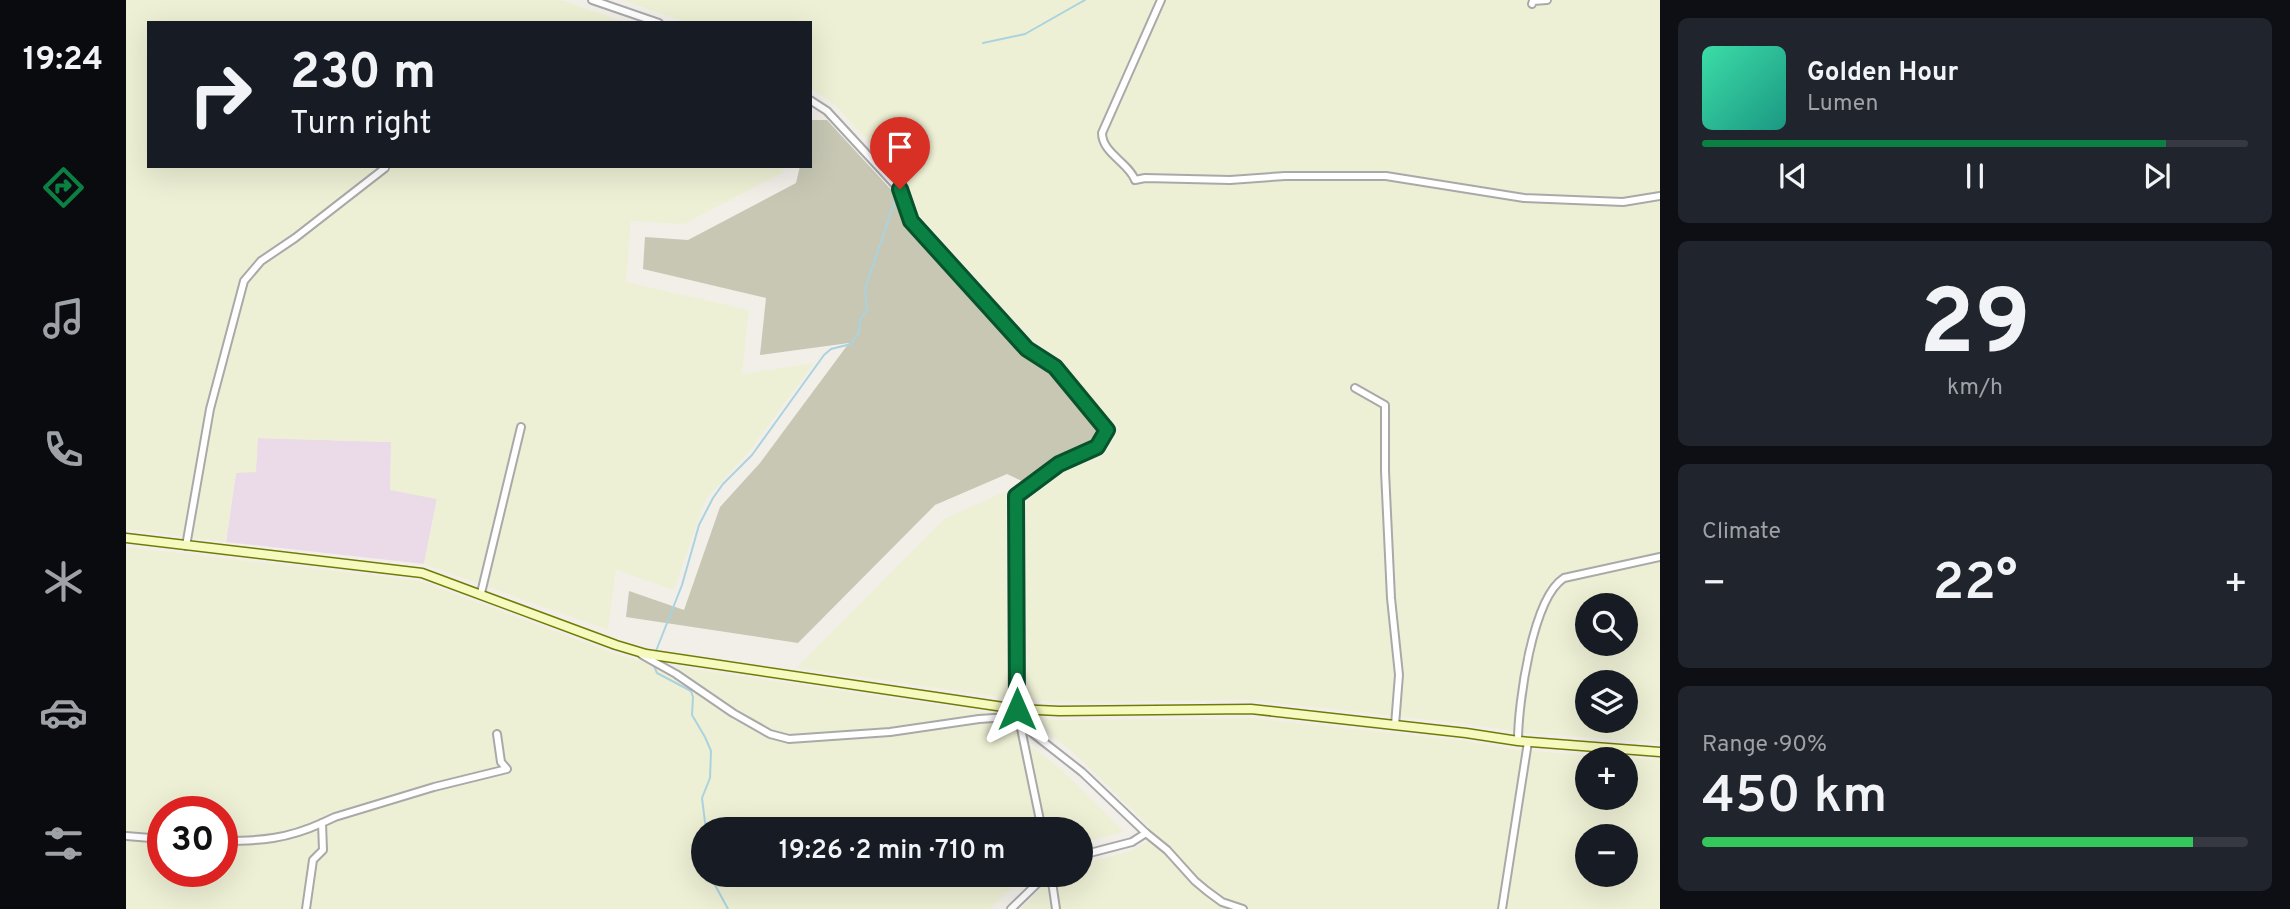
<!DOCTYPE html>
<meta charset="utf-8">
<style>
body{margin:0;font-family:Overpass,sans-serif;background:#20242c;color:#f1f3f6;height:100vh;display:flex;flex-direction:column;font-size:26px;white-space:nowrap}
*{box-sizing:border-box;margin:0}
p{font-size:23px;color:#9ea1a6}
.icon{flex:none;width:38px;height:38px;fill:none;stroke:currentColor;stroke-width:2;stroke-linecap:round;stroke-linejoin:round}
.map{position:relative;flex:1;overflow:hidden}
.panel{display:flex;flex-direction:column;gap:18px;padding:18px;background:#0d0f14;width:630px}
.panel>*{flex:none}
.hud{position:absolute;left:21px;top:21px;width:665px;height:147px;border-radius:0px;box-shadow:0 7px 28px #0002;background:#171b24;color:#f1f3f6;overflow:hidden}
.tools{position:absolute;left:1449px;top:593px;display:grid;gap:14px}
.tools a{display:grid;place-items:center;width:63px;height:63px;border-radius:50%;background:#171b24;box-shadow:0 7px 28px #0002;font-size:35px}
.speed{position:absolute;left:21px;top:796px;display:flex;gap:14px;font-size:35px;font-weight:700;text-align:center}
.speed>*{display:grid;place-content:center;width:91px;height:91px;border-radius:50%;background:#171b24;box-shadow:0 7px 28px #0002;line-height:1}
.speed .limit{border:10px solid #d22;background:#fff;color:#111}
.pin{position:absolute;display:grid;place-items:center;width:60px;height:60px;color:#fff;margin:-72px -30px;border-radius:50% 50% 50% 0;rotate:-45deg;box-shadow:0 0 7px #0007}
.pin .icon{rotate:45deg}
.me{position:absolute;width:77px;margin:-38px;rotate:0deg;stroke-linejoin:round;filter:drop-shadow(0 0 5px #0008)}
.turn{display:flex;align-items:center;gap:24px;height:147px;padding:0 28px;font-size:32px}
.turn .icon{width:91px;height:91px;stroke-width:2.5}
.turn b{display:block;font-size:49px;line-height:60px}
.big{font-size:52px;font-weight:600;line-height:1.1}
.panel .tile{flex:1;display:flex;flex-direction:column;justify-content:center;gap:10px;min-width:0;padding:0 24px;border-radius:10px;background:#20242c}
.panel .dial{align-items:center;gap:0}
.dial b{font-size:91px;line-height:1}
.song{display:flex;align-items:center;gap:21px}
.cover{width:84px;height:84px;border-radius:10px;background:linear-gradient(135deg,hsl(160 70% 55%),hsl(170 70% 35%))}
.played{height:7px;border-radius:4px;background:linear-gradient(90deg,#0b8043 85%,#363941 85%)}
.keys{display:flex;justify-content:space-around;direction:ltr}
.heat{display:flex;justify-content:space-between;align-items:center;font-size:38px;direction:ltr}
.charge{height:10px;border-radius:5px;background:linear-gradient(90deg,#34c759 90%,#363941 0)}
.trip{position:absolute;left:565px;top:817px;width:402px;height:70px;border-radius:35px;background:#171b24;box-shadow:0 7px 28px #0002;font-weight:600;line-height:70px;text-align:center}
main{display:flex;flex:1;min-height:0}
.dock{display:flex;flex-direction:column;width:126px;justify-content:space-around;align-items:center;background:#090b0e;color:#9ea1a6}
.dock .icon{width:49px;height:49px}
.dock .active{color:#0b8043}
.dock b{font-size:32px;color:#f1f3f6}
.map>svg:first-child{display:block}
.industrial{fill:#ebdbe8}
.construction{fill:#c7c7b4}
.farmland{fill:#eef0d5;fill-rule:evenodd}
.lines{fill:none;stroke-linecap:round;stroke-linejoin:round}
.stream{stroke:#aad3df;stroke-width:2}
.minor-casing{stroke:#a9a9a9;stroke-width:10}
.secondary-casing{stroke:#707d05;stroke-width:11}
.minor{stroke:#fff;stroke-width:6}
.secondary{stroke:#f7fabf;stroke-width:8}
.route-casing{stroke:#07532c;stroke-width:18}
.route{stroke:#0b8043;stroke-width:12}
</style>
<main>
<nav class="dock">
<b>19:24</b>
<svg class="icon active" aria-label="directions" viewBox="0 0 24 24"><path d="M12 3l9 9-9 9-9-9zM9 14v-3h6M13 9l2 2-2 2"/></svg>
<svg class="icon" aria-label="music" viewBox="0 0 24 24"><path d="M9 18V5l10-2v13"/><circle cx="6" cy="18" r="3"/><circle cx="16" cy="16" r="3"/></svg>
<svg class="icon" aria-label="phone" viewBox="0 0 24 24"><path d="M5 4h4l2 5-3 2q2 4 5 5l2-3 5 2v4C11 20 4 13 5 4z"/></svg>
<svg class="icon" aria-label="climate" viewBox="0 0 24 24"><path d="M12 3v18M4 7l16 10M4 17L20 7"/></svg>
<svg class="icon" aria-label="car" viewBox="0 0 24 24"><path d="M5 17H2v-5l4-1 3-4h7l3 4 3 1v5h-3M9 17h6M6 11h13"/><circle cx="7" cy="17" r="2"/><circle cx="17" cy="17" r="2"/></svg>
<svg class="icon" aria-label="filters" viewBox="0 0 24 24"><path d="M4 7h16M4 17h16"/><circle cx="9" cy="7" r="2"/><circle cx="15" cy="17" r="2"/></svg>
</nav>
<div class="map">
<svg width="1534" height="909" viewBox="0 0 1534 909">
<rect width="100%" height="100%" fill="#f2efe9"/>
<polygon class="industrial" points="132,438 266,442 311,499 298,564 100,542 110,472"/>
<polygon class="construction" points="685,120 701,120 768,193 780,225 897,354 925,372 973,431 967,442 930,459 898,482 881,474 809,505 672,643 500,617 503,591 558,610 594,507 634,463 723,343 634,355 640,298 517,269 519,237 562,240 670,183 674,166 684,166"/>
<g class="farmland">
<polygon points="0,0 435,0 502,23 23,23 23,166 658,166 656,173 558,224 505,221 500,282 623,310 616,374 688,363 622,453 580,499 548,590 490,570 482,630 298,564 311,499 264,490 265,442 132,438 130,472 110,473 100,542 0,529"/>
<path d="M496,0H1534V743L1393,732L1341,724L1125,700L933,702L901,700L900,501L938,472L978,455L993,428L966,400L936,360L907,341L794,216L782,184L708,104L684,88V23H562ZM1461,606H1500V644H1461ZM1461,682H1500V721H1461Z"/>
<polygon points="880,491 881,698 670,668 818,519"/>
<path d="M0,547L294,581L487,653L518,662L879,715L896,739L936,770L998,832L956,843V830H578V875H899L864,909H0ZM37,812H96V872H37Z"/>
<path d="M905,718L933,720L1124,718L1339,741L1391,750L1534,760V909H895L928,875H956V864L1005,851L1026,839L1023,827L1018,821L949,754ZM1461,760H1500V798H1461ZM1461,836H1500V875H1461Z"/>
</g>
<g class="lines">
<g class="stream">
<polyline points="857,43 899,34 959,0"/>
<polyline points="530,651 556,585 573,525 587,498 597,484 626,455 698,355 705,349 725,344 733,332 734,320 741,309 739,289 770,198"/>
<polyline points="528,666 531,673 565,691 567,697 566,715 579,737 585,751 584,778 576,798 580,830"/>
<polyline points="586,875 589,885 602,909"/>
</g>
<defs>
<g id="minor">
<polyline points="466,0 533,23"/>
<path d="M1035,0L976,133C976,153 1003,163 1009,180L1019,178L1104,180L1159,176H1260L1398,198L1497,202L1534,196"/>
<polyline points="1406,4 1407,1 1421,0"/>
<polyline points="684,100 701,111 773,189 785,221 901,349 929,367 981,430 971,447 933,464 890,496 891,709 916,830"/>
<polyline points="1229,388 1259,405 1259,471 1265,598 1273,675 1269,725"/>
<polyline points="60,546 84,409 118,281 135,261 169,238 259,168"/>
<polyline points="355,593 395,427"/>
<polyline points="516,655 550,674 607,713 644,734 663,739 764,732 853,719 883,717 893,718 905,732 956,772 1020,833 1006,842 956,855"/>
<path d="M1392,741C1392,705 1406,598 1438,578L1534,557"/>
<polyline points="1020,833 1041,850 1069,881 1081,891 1096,902 1117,909"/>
<polyline points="0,836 37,839"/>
<path d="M96,841C134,841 161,839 196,823"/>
<polyline points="925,875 930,909"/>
<polyline points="180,909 187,860 197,850 196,823 209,817 308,787 381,769 375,762 371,734"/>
<polyline points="885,909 920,875"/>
<polyline points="1376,909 1402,742"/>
</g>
<polyline id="secondary" points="0,538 296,573 490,645 520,654 891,709 933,711 1125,709 1340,733 1392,741 1534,752"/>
</defs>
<use href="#minor" class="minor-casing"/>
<use href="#secondary" class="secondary-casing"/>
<use href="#minor" class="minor"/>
<use href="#secondary" class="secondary"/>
</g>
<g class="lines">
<defs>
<polyline id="route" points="774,189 785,221 901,349 929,367 981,430 971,447 933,464 890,496 891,709"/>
</defs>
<use href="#route" class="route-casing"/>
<use href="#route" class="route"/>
</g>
</svg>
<div class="tools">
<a><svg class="icon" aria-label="search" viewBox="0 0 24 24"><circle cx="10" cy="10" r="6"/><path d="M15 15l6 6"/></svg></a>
<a><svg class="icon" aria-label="layers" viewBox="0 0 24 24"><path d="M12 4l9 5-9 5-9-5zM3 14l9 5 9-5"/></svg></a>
<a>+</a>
<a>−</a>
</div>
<div class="speed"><div class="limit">30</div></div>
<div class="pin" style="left:774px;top:189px;background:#d93025"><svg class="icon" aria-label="arrive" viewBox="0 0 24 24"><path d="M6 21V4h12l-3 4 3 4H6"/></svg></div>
<svg class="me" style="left:891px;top:709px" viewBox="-20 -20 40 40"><path d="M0-17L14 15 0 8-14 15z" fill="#0b8043" stroke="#fff" stroke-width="4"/></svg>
<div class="trip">19:26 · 2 min · 710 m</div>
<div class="hud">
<div class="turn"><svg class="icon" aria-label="right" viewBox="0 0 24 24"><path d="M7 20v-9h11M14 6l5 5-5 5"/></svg><div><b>230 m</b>Turn right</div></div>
</div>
</div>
<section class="panel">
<div class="tile">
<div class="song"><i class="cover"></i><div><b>Golden Hour</b><p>Lumen</p></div></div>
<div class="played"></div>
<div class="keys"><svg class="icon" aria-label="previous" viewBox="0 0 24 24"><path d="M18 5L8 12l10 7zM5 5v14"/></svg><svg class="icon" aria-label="pause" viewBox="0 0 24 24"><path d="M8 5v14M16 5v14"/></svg><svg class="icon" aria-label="next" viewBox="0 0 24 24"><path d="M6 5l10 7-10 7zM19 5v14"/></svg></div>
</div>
<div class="tile dial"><b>29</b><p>km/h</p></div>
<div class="tile"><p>Climate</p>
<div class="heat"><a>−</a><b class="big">22°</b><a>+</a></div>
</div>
<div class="tile"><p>Range · 90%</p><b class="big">450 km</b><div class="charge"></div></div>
</section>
</main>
